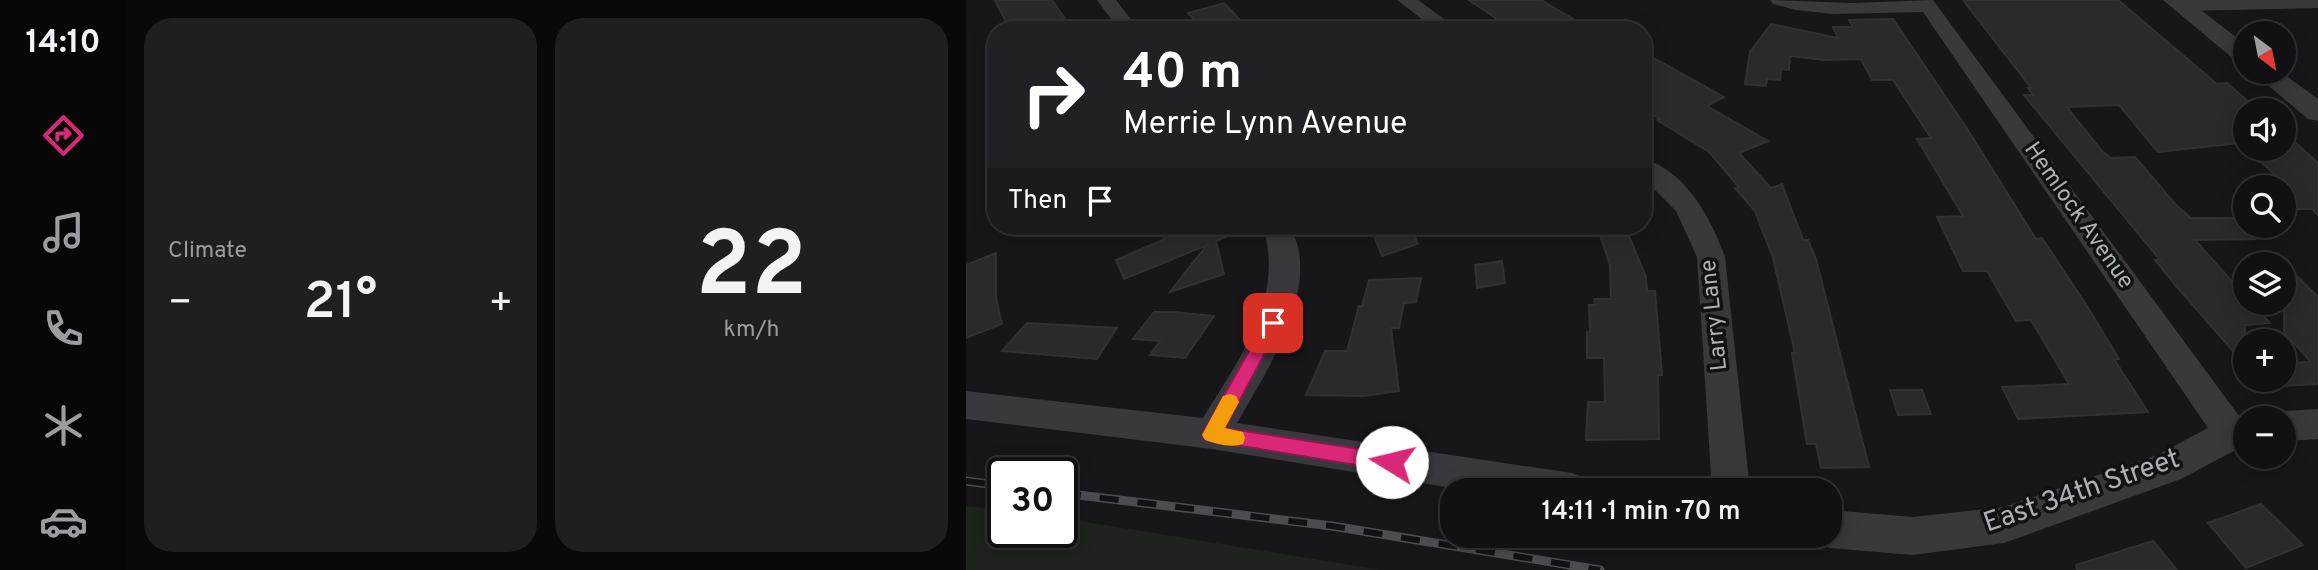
<!DOCTYPE html>
<meta charset="utf-8">
<style>
body{margin:0;font-family:Overpass,sans-serif;background:#1e1f21;color:#f1f3f6;height:100vh;display:flex;flex-direction:column;font-size:26px;white-space:nowrap}
*{box-sizing:border-box;margin:0}
p{font-size:23px;color:#9c9da0}
.icon{flex:none;width:38px;height:38px;fill:none;stroke:currentColor;stroke-width:2;stroke-linecap:round;stroke-linejoin:round}
.map{position:relative;flex:1;overflow:hidden}
.drawer{display:flex;flex-direction:column;gap:18px;padding:18px;background:#09090a;width:840px}
.drawer>*{flex:none}
.hud{position:absolute;left:21px;top:21px;width:665px;height:214px;border-radius:28px;box-shadow:0 4px 18px #0003,0 0 0 2px #303133;background:#202124;color:#fff;overflow:hidden}
.needle{width:46px;rotate:148deg}
.fabs{position:absolute;left:1267px;top:21px;display:grid;gap:14px}
.fabs a{display:grid;place-items:center;width:63px;height:63px;border-radius:50%;background:#111113;box-shadow:0 4px 18px #0003,0 0 0 2px #303133;font-size:35px}
.speed{position:absolute;left:21px;top:457px;display:flex;gap:14px;font-size:35px;font-weight:700;text-align:center}
.speed>*{display:grid;place-content:center;width:91px;height:91px;border-radius:50%;background:#111113;box-shadow:0 4px 18px #0003,0 0 0 2px #303133;line-height:1}
.speed .limit{border:4px solid #111;border-radius:10px;background:#fff;color:#111}
.pin{position:absolute;display:grid;place-items:center;width:60px;height:60px;color:#fff;margin:-30px;border-radius:14px;box-shadow:0 4px 10px #0006}
.me{position:absolute;width:77px;margin:-38px;rotate:279deg;stroke-linejoin:round;filter:drop-shadow(0 0 5px #0008)}
.turn{display:flex;align-items:center;gap:24px;height:147px;padding:0 21px;font-size:32px}
.turn .icon{width:91px;height:91px;stroke-width:2.5}
.turn b{display:block;font-size:49px;line-height:60px}
.then{display:flex;align-items:center;height:66px;padding:0 21px;background:#0003;gap:14px;font-size:26px}
.big{font-size:52px;font-weight:600;line-height:1.1}
.drawer .widget{flex:1;display:flex;flex-direction:column;justify-content:center;gap:10px;min-width:0;padding:0 24px;border-radius:28px;background:#1e1f21}
.drawer .dial{align-items:center;gap:0}
.dial b{font-size:91px;line-height:1}
.heat{display:flex;justify-content:space-between;align-items:center;font-size:38px;direction:ltr}
.drawer .tiles{flex:1;display:grid;gap:18px;grid-template-columns:repeat(2,1fr)}
.trip{position:absolute;left:474px;top:478px;width:402px;height:70px;border-radius:28px;background:#111113;box-shadow:0 4px 18px #0003,0 0 0 2px #303133;font-weight:600;line-height:70px;text-align:center}
main{display:flex;flex:1;min-height:0}
.tab-bar{display:flex;flex-direction:column;width:126px;justify-content:space-around;align-items:center;background:#070708;color:#9c9da0}
.tab-bar .icon{width:49px;height:49px}
.tab-bar .selected{color:#db2777}
.tab-bar b{font-size:32px;color:#f1f3f6}
.map>svg:first-child{display:block}
.green{fill:#1e231e}
.building{fill:#2a2a2d;stroke:#313135;stroke-width:2}
.lines{fill:none;stroke-linecap:round;stroke-linejoin:round}
.minor{fill:#39393d;fill-rule:evenodd}
.tertiary{fill:#39393d;fill-rule:evenodd}
.rail-casing{stroke:#4c4d52;stroke-width:9}
.rail{stroke:#121214;stroke-width:6;stroke-dasharray:19;stroke-linecap:butt}
.route{fill:#db2777;stroke:#8e194d;stroke-width:2}
.slow{fill:#f59e0b}
.labels{text-anchor:middle;dominant-baseline:central;stroke-width:7;stroke-linejoin:round;paint-order:stroke}
.street-label{font-size:23px;fill:#abafb7;stroke:#121214}
.near-street-label{font-size:28px;fill:#abafb7;stroke:#121214}
</style>
<main>
<nav class="tab-bar">
<b>14:10</b>
<svg class="icon selected" aria-label="directions" viewBox="0 0 24 24"><path d="M12 3l9 9-9 9-9-9zM9 14v-3h6M13 9l2 2-2 2"/></svg>
<svg class="icon" aria-label="music" viewBox="0 0 24 24"><path d="M9 18V5l10-2v13"/><circle cx="6" cy="18" r="3"/><circle cx="16" cy="16" r="3"/></svg>
<svg class="icon" aria-label="phone" viewBox="0 0 24 24"><path d="M5 4h4l2 5-3 2q2 4 5 5l2-3 5 2v4C11 20 4 13 5 4z"/></svg>
<svg class="icon" aria-label="climate" viewBox="0 0 24 24"><path d="M12 3v18M4 7l16 10M4 17L20 7"/></svg>
<svg class="icon" aria-label="car" viewBox="0 0 24 24"><path d="M5 17H2v-5l4-1 3-4h7l3 4 3 1v5h-3M9 17h6M6 11h13"/><circle cx="7" cy="17" r="2"/><circle cx="17" cy="17" r="2"/></svg>
</nav>
<section class="drawer">
<div class="tiles">
<div class="widget"><p>Climate</p>
<div class="heat"><a>−</a><b class="big">21°</b><a>+</a></div>
</div>
<div class="widget dial"><b>22</b><p>km/h</p></div>
</div>
</section>
<div class="map">
<svg width="1352" height="570" viewBox="0 0 1352 570">
<rect width="100%" height="100%" fill="#171719"/>
<polygon class="green" points="0,506 37,510 37,532 96,532 96,518 415,570 0,570"/>
<g class="building">
<polygon points="29,0 86,0 107,30 44,30"/>
<polygon points="503,0 575,0 626,30 547,30"/>
<polygon points="997,0 1152,0 1251,84 1261,83 1292,110 1279,110 1279,148 1274,143 1192,152 1153,105 1101,107 1136,151 1145,158 1169,157 1210,205 1225,218 1270,218 1289,239 1229,240 1279,296 1279,303 1285,303 1304,323 1279,325 1279,365 1206,281 1189,260 1194,260 1058,95 1067,95 1062,88 1065,88"/>
<polygon points="258,3 284,30 237,30 222,13"/>
<polygon points="927,19 1002,130 1070,239 1076,238 1121,306 1153,359 1148,359 1182,412 1052,419 1036,387 1103,384 1065,320 1050,321 1021,271 997,271 971,217 997,216 951,139 965,138 927,80 906,80 895,59 859,60 824,56 823,70 815,69 814,80 801,79 800,86 779,84 784,52 805,24 872,38 867,27 887,27 883,20"/>
<polygon points="677,52 758,97 741,106 802,141 773,153 805,188 816,184 837,240 842,240 850,259 903,467 855,468 850,444 841,444 826,353 829,353 807,258 789,211 769,188 773,187 743,152 691,120 694,119 677,109"/>
<polygon points="1318,132 1352,163 1352,215 1346,209 1318,209 1318,188 1323,188 1281,149 1318,149"/>
<polygon points="191,226 285,226 250,241 258,274 204,292 241,245 158,279 150,260 199,239"/>
<polygon points="404,226 444,226 452,244 416,256"/>
<polygon points="631,226 659,226 680,277 681,291 689,291 696,375 692,375 693,439 620,440 622,402 639,402 638,358 621,358 621,332 624,331 623,305 629,305 628,299 645,299 644,265"/>
<polygon points="30,253 30,299 36,324 0,338 0,265"/>
<polygon points="536,261 539,283 511,288 509,265"/>
<polygon points="1318,263 1352,297 1352,384 1297,387 1292,380 1318,380 1318,363 1345,362 1318,332"/>
<polygon points="455,278 450,302 438,303 433,328 425,328 433,391 398,396 340,395 359,351 381,351 393,306 396,306 403,280"/>
<polygon points="188,312 207,312 248,316 219,358 184,355 194,341 167,339"/>
<polygon points="61,323 151,328 131,359 36,351"/>
<polygon points="924,390 956,390 965,414 932,415"/>
<polygon points="1295,504 1337,545 1280,568 1242,523"/>
<polygon points="1187,541 1211,570 1111,570 1110,565"/>
</g>
<g class="lines">
<g class="minor">
<polygon points="131,0 150,0 173,30 153,30"/>
<polygon points="431,0 452,0 493,30 470,30"/>
<polygon points="804,0 886,3 967,0 1273,416 1288,418 1279,418 1279,445 1215,479 1038,543 947,555 864,548 850,542 847,536 864,536 864,510 947,517 1038,507 1191,455 1242,428 957,12 867,14 830,10 807,4"/>
<polygon points="1212,0 1352,0 1352,8 1214,11 1205,5"/>
<path d="M677,159C719,169 746,220 759,257L784,490H746L731,257L710,211L677,178Z"/>
<path d="M297,226H325C327,234 332,243 333,252C342,311 299,373 271,423L606,473L619,478L625,490H499L246,449L0,419V391L237,418C274,357 319,300 297,226Z"/>
<polygon points="1352,409 1352,439 1318,441 1318,418 1304,418 1318,411"/>
</g>
<g class="tertiary">
<polygon points="1197,0 1222,0 1279,44 1279,64 1270,61"/>
<polygon points="1286,72 1315,72 1352,99 1352,121 1342,119"/>
</g>
<defs>
<g id="rail">
<polyline points="0,481 37,486"/>
<polyline points="96,493 366,526 634,570"/>
</g>
</defs>
<use href="#rail" class="rail-casing"/>
<use href="#rail" class="rail"/>
</g>
<polygon class="route" points="307,317 315,323 259,428 426,454 433,456 436,462 433,468 426,471 239,440 236,435 239,429 301,319"/>
<path class="slow" d="M264,394L270,396L273,402L259,428L277,432L279,438L277,444C265,448 250,444 239,440L236,435L257,396Z"/>
<g class="labels">
<g class="street-label">
<text transform="translate(1112 216) rotate(55)">Hemlock Avenue</text>
<text transform="translate(749 315) rotate(-96)">Larry Lane</text>
</g>
<g class="near-street-label">
<text transform="translate(1116 492) rotate(-19)">East 34th Street</text>
</g>
</g>
</svg>
<div class="fabs">
<a><svg class="needle" viewBox="-14 -14 28 28"><path d="M0-13l5 13h-10z" fill="#e53935"/><path d="M0 13l5-13h-10z" fill="#9c9da0"/></svg></a>
<a><svg class="icon" aria-label="sound" viewBox="0 0 24 24"><path d="M4 9h4l5-4v14l-5-4H4zM17 9q2 3 0 6"/></svg></a>
<a><svg class="icon" aria-label="search" viewBox="0 0 24 24"><circle cx="10" cy="10" r="6"/><path d="M15 15l6 6"/></svg></a>
<a><svg class="icon" aria-label="layers" viewBox="0 0 24 24"><path d="M12 4l9 5-9 5-9-5zM3 14l9 5 9-5"/></svg></a>
<a>+</a>
<a>−</a>
</div>
<div class="speed"><div class="limit">30</div></div>
<div class="pin" style="left:307px;top:323px;background:#d93025"><svg class="icon" aria-label="arrive" viewBox="0 0 24 24"><path d="M6 21V4h12l-3 4 3 4H6"/></svg></div>
<svg class="me" style="left:426px;top:462px" viewBox="-20 -20 40 40"><circle r="19" fill="#fff"/><path d="M0-13L10 11 0 6-10 11z" fill="#db2777"/></svg>
<div class="trip">14:11 · 1 min · 70 m</div>
<div class="hud">
<div class="turn"><svg class="icon" aria-label="right" viewBox="0 0 24 24"><path d="M7 20v-9h11M14 6l5 5-5 5"/></svg><div><b>40 m</b>Merrie Lynn Avenue</div></div>
<div class="then">Then<svg class="icon" aria-label="arrive" viewBox="0 0 24 24"><path d="M6 21V4h12l-3 4 3 4H6"/></svg></div>
</div>
</div>
</main>
